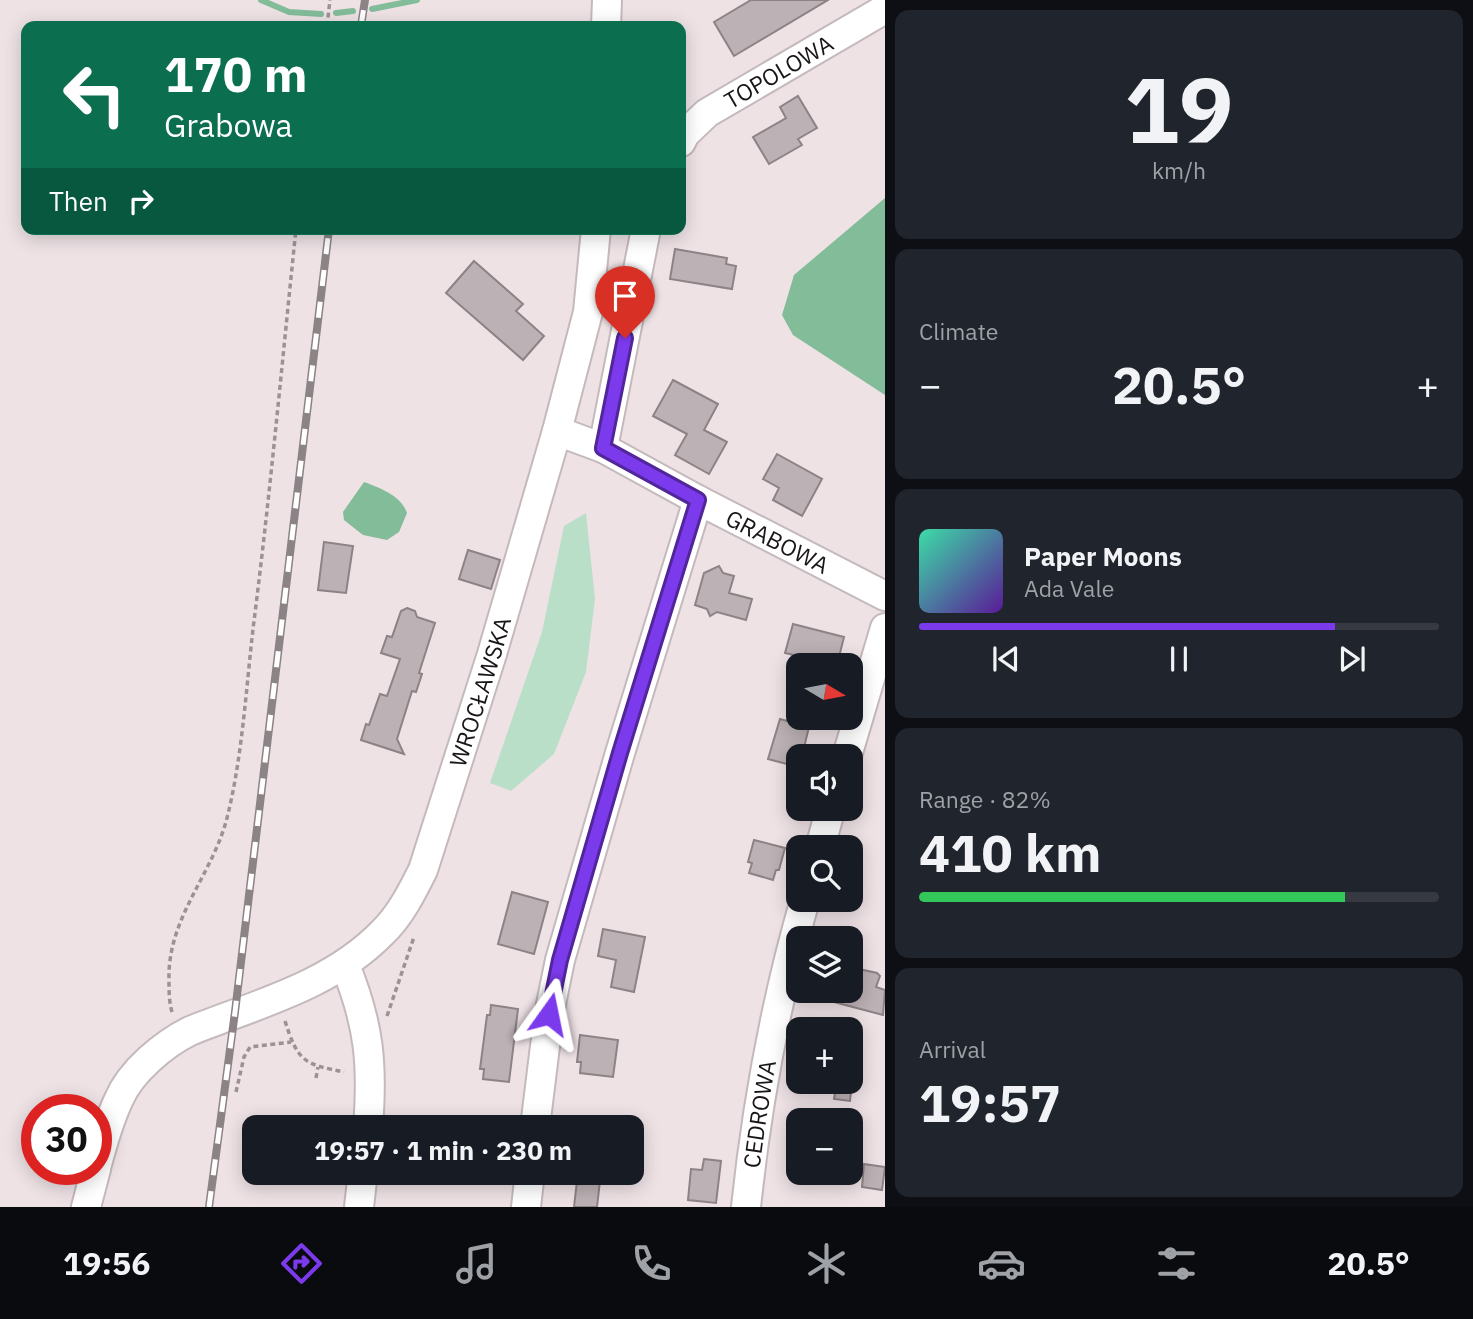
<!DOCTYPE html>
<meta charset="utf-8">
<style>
body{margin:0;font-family:"IBM Plex Sans",sans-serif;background:#20242c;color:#f1f3f6;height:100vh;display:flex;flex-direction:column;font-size:26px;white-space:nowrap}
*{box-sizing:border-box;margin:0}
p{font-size:23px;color:#9ea1a6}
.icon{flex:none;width:38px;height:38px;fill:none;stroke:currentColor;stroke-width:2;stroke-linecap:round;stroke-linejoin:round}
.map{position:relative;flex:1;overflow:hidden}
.side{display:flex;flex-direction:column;gap:10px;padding:10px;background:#0d0f14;width:588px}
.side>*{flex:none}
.guide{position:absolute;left:21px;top:21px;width:665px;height:214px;border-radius:14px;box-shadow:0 4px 18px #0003;background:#0b6e4f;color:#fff;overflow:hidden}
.needle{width:46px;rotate:100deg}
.fabs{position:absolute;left:786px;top:653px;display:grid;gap:14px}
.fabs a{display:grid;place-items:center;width:77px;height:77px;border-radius:14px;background:#171b24;box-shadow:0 4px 18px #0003;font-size:35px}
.speed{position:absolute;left:21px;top:1094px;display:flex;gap:14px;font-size:35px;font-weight:700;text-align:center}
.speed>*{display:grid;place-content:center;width:91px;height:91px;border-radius:50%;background:#171b24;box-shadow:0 4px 18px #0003;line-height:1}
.speed .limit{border:10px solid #d22;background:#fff;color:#111}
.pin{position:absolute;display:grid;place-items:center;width:60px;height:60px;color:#fff;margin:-72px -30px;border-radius:50% 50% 50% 0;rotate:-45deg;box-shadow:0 0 7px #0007}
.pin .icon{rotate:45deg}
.me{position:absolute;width:77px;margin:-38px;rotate:12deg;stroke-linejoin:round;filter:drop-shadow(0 0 5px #0008)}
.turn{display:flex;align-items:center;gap:24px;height:147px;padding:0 28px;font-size:32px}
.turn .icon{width:91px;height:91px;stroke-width:2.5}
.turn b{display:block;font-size:49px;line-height:60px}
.then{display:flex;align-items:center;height:66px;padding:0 28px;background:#0003;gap:14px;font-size:26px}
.big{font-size:52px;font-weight:700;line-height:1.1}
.side .card{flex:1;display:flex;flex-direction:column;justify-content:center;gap:10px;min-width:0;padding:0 24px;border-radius:14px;background:#20242c}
.side .dial{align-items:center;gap:0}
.dial b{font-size:91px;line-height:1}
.song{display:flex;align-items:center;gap:21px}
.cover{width:84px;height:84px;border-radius:10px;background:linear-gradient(135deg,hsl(160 70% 55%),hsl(270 70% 35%))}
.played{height:7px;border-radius:4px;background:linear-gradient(90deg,#7c3aed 80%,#363941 80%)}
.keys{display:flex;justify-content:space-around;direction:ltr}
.heat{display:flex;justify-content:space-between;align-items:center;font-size:38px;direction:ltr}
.charge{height:10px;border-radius:5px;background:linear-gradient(90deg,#34c759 82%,#363941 0)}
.trip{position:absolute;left:242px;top:1115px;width:402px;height:70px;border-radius:14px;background:#171b24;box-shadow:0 4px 18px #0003;font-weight:700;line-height:70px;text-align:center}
.menu{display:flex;height:112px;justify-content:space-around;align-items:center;background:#090b0e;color:#9ea1a6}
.menu .icon{width:49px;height:49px}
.menu .on{color:#7c3aed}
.menu b{font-size:32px;color:#f1f3f6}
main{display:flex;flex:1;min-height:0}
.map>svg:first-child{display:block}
.green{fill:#badfc8}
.water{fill:#82bc99}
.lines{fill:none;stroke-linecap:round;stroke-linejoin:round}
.stream{stroke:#82bc99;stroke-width:6}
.building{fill:#bcb1b4;stroke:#8d8285;stroke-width:2}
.minor-casing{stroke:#c4b9bc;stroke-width:32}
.path{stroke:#9b9295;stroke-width:3.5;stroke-dasharray:5 3.5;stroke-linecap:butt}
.minor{stroke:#fff;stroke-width:28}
.rail-casing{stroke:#8b8385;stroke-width:8}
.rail{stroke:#fff;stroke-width:5;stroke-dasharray:16;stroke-linecap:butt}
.route-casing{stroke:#51269a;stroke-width:18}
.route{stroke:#7c3aed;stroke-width:12}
.labels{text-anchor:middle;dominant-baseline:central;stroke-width:5;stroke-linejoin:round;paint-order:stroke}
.street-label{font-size:23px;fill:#191516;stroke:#fff}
</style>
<main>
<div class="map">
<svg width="885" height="1207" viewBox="0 0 885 1207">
<rect width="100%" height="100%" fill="#eee2e5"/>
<polygon class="green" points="586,513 595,599 586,672 554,754 511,791 490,783 542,632 564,526"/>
<g class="water">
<polygon points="885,198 885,395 793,335 782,315 794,275"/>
<path d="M364,482C381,488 401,496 407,513L399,532L387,540L363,535L344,520L343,512Z"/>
</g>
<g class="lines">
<g class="stream">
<polyline points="261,0 289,12 321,14"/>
<polyline points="372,9 417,0"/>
<polyline points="336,13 353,11"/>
</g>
</g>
<g class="building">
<polygon points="751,0 828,0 734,56 714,22"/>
<polygon points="798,96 817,128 798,139 802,145 769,164 753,137 786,118 780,107"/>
<polygon points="675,249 727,258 726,264 736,266 732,289 670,279"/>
<polygon points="474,261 523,304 516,311 544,336 523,360 446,293"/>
<polygon points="673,380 718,404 704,430 727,442 709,474 675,455 687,434 653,416"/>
<polygon points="777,454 822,479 802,516 773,500 779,488 763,479"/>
<polygon points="324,542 353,546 346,593 318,590"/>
<polygon points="468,550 500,560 491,589 459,579"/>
<polygon points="719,566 723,573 734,576 729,593 752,599 746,620 717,612 710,616 707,609 695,605 704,573"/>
<polygon points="407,608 415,611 417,617 435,623 419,673 422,674 416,692 412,691 397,739 404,754 361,740 366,724 369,725 380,694 387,696 400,659 381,653 387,636 392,637 401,611"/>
<polygon points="793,624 844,637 837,665 785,653"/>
<polygon points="780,719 809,727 802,756 798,756 798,767 768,759"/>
<polygon points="754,840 785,848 779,870 776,870 773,880 749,873 752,863 748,862"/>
<polygon points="512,892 548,902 534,954 498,944"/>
<polygon points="603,929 645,937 634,992 611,987 616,960 598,956"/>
<polygon points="850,967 877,973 880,976 876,987 885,990 883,1015 811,996 812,990 850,990"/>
<polygon points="491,1005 518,1009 509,1082 483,1079 484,1069 480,1069 487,1015 490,1015"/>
<polygon points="580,1035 618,1040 613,1077 580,1073 581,1062 577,1062"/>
<polygon points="850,1051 855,1052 850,1101 834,1099 837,1082 850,1082"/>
<polygon points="704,1159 721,1161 716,1203 688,1200 691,1169 702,1170"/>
<polygon points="864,1164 885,1167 882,1190 862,1187"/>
<polygon points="578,1172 601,1172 597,1207 574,1207"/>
</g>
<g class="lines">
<defs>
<g id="minor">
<polyline points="606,26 607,0"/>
<path id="s1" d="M681,142L685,134L707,113L885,9"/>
<path id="s2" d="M557,431L603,448L698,500L885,596"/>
<polyline points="603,448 646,229"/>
<polyline points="847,756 885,628"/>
<polyline points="820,847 831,808"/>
<path d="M345,965C369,1024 373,1063 368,1127"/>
<polyline points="535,1127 549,1014 560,960 620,753 698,500"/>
<path id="s3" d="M96,1168C102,1145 109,1120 119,1099C131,1071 164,1044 190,1031C257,1004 330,986 382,933C400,916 412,892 423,870L492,654L557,431L588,312L596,229"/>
<polyline points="86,1207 96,1169"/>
<polyline points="359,1207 363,1172"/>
<polyline points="526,1207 530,1172"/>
<path id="s4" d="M746,1207C757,1103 776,1000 805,900"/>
</g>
</defs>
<use href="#minor" class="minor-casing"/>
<g class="path">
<polyline points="327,26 330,0"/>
<path d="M172,1012C169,1002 169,991 169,981C167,918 212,876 227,818C242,759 246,690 253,629C270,496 282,363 296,229"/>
<polyline points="387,1016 414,937"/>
<path d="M285,1021C298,1062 304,1064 344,1072"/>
<polyline points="316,1078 318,1067"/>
<polyline points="236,1092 244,1057 250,1047 291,1042"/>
</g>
<use href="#minor" class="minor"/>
<defs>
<g id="rail">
<polyline points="361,26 365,0"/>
<polyline points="209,1207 235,1012 329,229"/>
</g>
</defs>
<use href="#rail" class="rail-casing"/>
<use href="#rail" class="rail"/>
</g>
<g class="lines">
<defs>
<polyline id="route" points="549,1014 560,960 620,753 698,500 603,448 625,338"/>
</defs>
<use href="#route" class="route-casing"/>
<use href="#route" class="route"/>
</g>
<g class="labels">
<g class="street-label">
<text stroke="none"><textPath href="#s1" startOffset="122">TOPOLOWA</textPath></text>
<text stroke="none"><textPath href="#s2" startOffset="247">GRABOWA</textPath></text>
<text stroke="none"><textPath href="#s3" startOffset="653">WROCŁAWSKA</textPath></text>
<text stroke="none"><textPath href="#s4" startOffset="94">CEDROWA</textPath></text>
</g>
</g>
</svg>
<div class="fabs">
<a><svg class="needle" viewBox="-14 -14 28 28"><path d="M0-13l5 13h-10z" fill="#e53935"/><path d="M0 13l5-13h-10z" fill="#9ea1a6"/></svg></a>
<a><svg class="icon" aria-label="sound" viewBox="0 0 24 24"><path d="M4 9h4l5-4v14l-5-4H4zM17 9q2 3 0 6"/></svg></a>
<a><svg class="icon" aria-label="search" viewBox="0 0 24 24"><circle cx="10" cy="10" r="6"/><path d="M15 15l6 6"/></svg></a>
<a><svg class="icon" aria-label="layers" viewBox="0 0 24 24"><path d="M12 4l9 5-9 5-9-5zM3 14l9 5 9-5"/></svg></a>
<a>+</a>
<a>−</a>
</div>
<div class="speed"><div class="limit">30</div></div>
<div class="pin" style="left:625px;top:338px;background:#d93025"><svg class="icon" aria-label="arrive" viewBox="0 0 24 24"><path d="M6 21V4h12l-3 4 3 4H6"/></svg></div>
<svg class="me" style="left:549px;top:1014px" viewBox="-20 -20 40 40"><path d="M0-17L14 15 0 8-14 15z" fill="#7c3aed" stroke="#fff" stroke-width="4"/></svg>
<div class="trip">19:57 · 1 min · 230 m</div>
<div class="guide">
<div class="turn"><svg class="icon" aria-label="left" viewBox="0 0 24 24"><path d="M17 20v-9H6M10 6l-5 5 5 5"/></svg><div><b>170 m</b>Grabowa</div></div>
<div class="then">Then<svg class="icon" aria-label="right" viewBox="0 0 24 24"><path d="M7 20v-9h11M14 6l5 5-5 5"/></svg></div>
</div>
</div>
<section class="side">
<div class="card dial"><b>19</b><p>km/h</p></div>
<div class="card"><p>Climate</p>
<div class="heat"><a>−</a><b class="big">20.5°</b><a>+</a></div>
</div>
<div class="card">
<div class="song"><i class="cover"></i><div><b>Paper Moons</b><p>Ada Vale</p></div></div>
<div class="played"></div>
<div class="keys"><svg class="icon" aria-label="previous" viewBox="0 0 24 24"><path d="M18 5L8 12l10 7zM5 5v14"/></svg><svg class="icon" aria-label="pause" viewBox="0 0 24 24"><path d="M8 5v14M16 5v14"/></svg><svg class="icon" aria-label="next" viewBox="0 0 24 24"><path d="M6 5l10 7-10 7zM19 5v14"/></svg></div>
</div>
<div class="card"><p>Range · 82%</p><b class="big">410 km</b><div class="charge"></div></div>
<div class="card"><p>Arrival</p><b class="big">19:57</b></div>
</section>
</main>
<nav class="menu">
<b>19:56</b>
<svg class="icon on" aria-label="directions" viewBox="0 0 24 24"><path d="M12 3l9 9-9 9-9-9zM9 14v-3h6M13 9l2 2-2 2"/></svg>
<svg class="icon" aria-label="music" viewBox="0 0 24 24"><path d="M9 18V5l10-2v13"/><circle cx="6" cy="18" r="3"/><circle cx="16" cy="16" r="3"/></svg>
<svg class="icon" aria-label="phone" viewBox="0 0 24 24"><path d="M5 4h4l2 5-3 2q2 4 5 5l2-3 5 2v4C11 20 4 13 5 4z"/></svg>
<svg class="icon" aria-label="climate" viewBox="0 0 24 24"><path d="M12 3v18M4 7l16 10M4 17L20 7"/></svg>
<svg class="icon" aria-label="car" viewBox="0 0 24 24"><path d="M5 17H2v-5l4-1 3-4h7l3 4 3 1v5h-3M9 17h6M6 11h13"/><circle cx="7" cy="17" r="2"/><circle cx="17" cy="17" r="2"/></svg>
<svg class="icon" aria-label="filters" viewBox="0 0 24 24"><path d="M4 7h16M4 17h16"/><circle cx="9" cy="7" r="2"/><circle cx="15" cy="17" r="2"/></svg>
<b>20.5°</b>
</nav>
